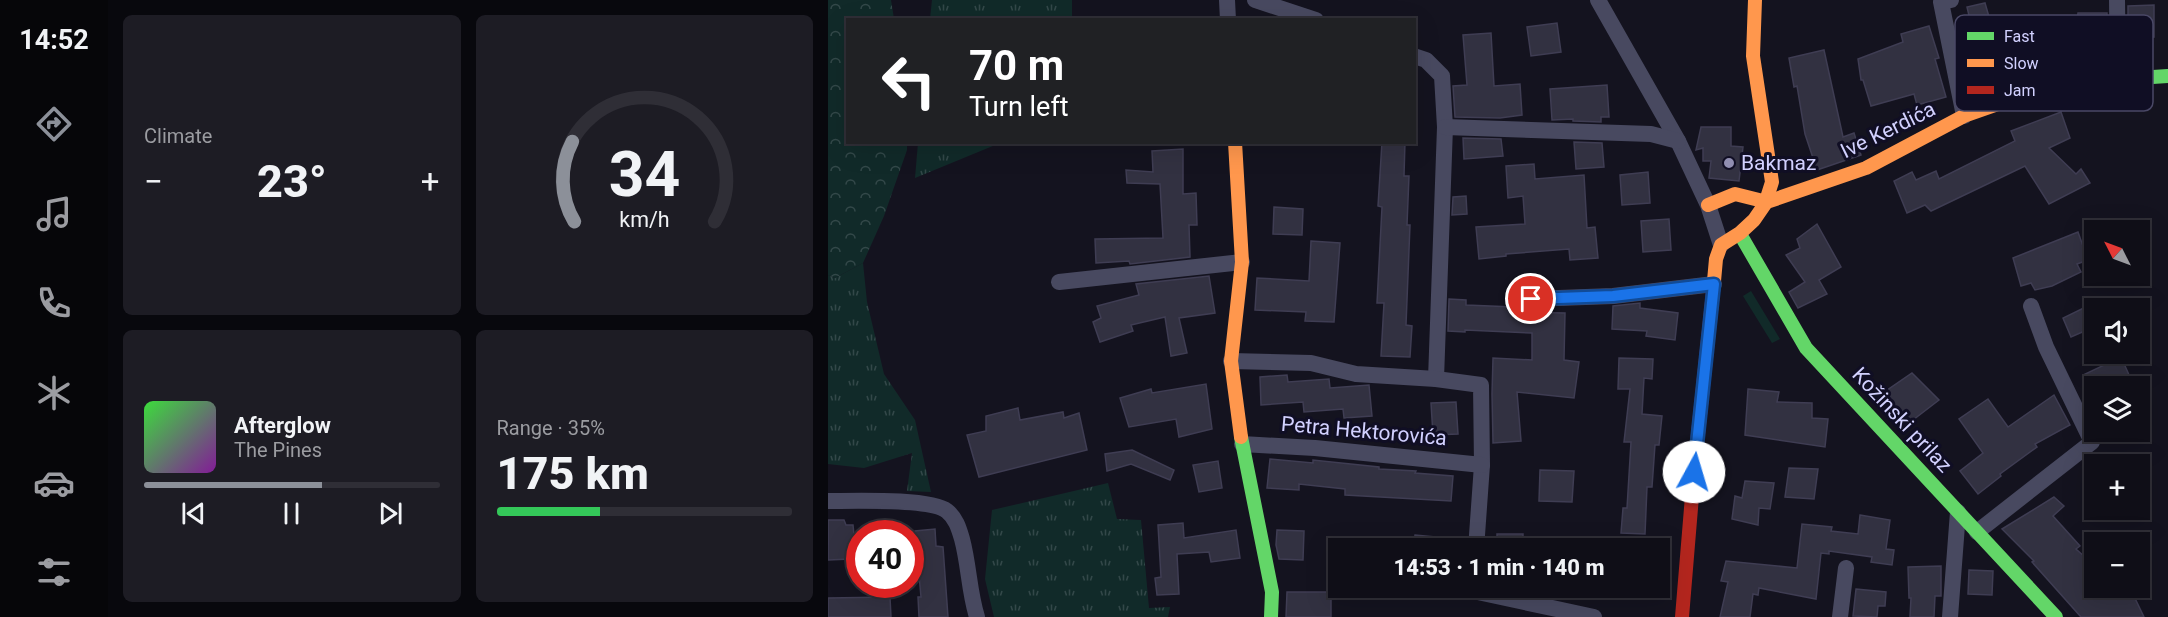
<!DOCTYPE html>
<meta charset="utf-8">
<style>
body{margin:0;font-family:Roboto,sans-serif;background:#1d1c24;color:#f1f3f6;height:100vh;display:flex;flex-direction:column;font-size:22px;white-space:nowrap}
*{box-sizing:border-box;margin:0}
p{font-size:20px;color:#9b9ca1}
.icon{flex:none;width:33px;height:33px;fill:none;stroke:currentColor;stroke-width:2;stroke-linecap:round;stroke-linejoin:round}
.map{position:relative;flex:1;overflow:hidden}
.details{display:flex;flex-direction:column;gap:15px;padding:15px;background:#08080d;width:720px}
.details>*{flex:none}
.top-card{position:absolute;left:18px;top:18px;width:570px;height:126px;border-radius:0px;box-shadow:0 6px 24px #0002,0 0 0 2px #2f2e36;background:#202124;color:#fff;overflow:hidden}
.needle{width:39px;rotate:312deg}
.tools{position:absolute;left:1256px;top:220px;display:grid;gap:12px}
.tools a{display:grid;place-items:center;width:66px;height:66px;border-radius:0px;background:#0f0e17;box-shadow:0 6px 24px #0002,0 0 0 2px #2f2e36;font-size:30px}
.speed{position:absolute;left:18px;top:520px;display:flex;gap:12px;font-size:30px;font-weight:700;text-align:center}
.speed>*{display:grid;place-content:center;width:78px;height:78px;border-radius:50%;background:#0f0e17;box-shadow:0 6px 24px #0002,0 0 0 2px #2f2e36;line-height:1}
.speed .limit{border:9px solid #d22;background:#fff;color:#111}
.pin{position:absolute;display:grid;place-items:center;width:51px;height:51px;color:#fff;margin:-26px;border:3px solid #fff;border-radius:50%;box-shadow:0 2px 6px #0007}
.me{position:absolute;width:66px;margin:-33px;rotate:6deg;stroke-linejoin:round;filter:drop-shadow(0 0 4px #0008)}
.turn{display:flex;align-items:center;gap:21px;height:126px;padding:0 24px;font-size:27px}
.turn .icon{width:78px;height:78px;stroke-width:2.5}
.turn b{display:block;font-size:42px;line-height:51px}
.big{font-size:45px;font-weight:800;line-height:1.1}
.details .widget{flex:1;display:flex;flex-direction:column;justify-content:center;gap:9px;min-width:0;padding:0 21px;border-radius:9px;background:#1d1c24}
.details .dial{align-items:center;gap:0}
.dial svg{height:156px;overflow:visible;fill:none;stroke:#2f2e36;stroke-width:7;stroke-linecap:round;text-anchor:middle}
.dial text{fill:#f1f3f6;stroke:none}
.song{display:flex;align-items:center;gap:18px}
.cover{width:72px;height:72px;border-radius:9px;background:linear-gradient(135deg,hsl(120 70% 55%),hsl(290 70% 35%))}
.played{height:6px;border-radius:3px;background:linear-gradient(90deg,#8c9099 60%,#2f2e36 60%)}
.keys{display:flex;justify-content:space-around;direction:ltr}
.heat{display:flex;justify-content:space-between;align-items:center;font-size:33px;direction:ltr}
.charge{height:9px;border-radius:4px;background:linear-gradient(90deg,#34c759 35%,#2f2e36 0)}
.details .tiles{flex:1;display:grid;gap:15px;grid-template-columns:repeat(2,1fr)}
.trip{position:absolute;left:500px;top:538px;width:342px;height:60px;border-radius:0px;background:#0f0e17;box-shadow:0 6px 24px #0002,0 0 0 2px #2f2e36;font-weight:800;line-height:60px;text-align:center}
main{display:flex;flex:1;min-height:0}
.dock{display:flex;flex-direction:column;width:108px;justify-content:space-around;align-items:center;background:#060609;color:#9b9ca1}
.dock .icon{width:42px;height:42px}
.dock .selected{color:#8c9099}
.dock b{font-size:27px;color:#f1f3f6}
.map>svg:first-child{display:block}
.grass{fill:url(#grass-tufts)}
.forest{fill:url(#forest-crowns)}
.pitch{fill:#112a29}
.building{fill:#323141;stroke:#3f3d53;stroke-width:1.5}
.lines{fill:none;stroke-linecap:round;stroke-linejoin:round}
.street{stroke:#484960;stroke-width:16}
.fast{stroke:#63d668;stroke-width:14}
.slow{stroke:#ff974d;stroke-width:14}
.jam{stroke:#b3261e;stroke-width:14}
.route-casing{stroke:#114b97;stroke-width:15}
.route{stroke:#1a73e8;stroke-width:10}
.poi-dot{fill:#908eb1;stroke:#100e24;stroke-width:2}
.labels{text-anchor:middle;dominant-baseline:central;stroke-width:6;stroke-linejoin:round;paint-order:stroke}
.street-label{font-size:21px;fill:#d2d1ff;stroke:#100e24}
.poi-label{font-size:21px;fill:#d2d1ff;stroke:#100e24;text-anchor:start}
.key{fill:#100e24;stroke:#4a4866;stroke-width:1.5}
.key-label{font-size:16px;fill:#d2d1ff}
</style>
<main>
<nav class="dock">
<b>14:52</b>
<svg class="icon selected" aria-label="directions" viewBox="0 0 24 24"><path d="M12 3l9 9-9 9-9-9zM9 14v-3h6M13 9l2 2-2 2"/></svg>
<svg class="icon" aria-label="music" viewBox="0 0 24 24"><path d="M9 18V5l10-2v13"/><circle cx="6" cy="18" r="3"/><circle cx="16" cy="16" r="3"/></svg>
<svg class="icon" aria-label="phone" viewBox="0 0 24 24"><path d="M5 4h4l2 5-3 2q2 4 5 5l2-3 5 2v4C11 20 4 13 5 4z"/></svg>
<svg class="icon" aria-label="climate" viewBox="0 0 24 24"><path d="M12 3v18M4 7l16 10M4 17L20 7"/></svg>
<svg class="icon" aria-label="car" viewBox="0 0 24 24"><path d="M5 17H2v-5l4-1 3-4h7l3 4 3 1v5h-3M9 17h6M6 11h13"/><circle cx="7" cy="17" r="2"/><circle cx="17" cy="17" r="2"/></svg>
<svg class="icon" aria-label="filters" viewBox="0 0 24 24"><path d="M4 7h16M4 17h16"/><circle cx="9" cy="7" r="2"/><circle cx="15" cy="17" r="2"/></svg>
</nav>
<section class="details">
<div class="tiles">
<div class="widget"><p>Climate</p>
<div class="heat"><a>−</a><b class="big">23°</b><a>+</a></div>
</div>
<div class="widget dial"><svg viewBox="0 0 100 80">
<path d="M14 69A42 42 0 1 1 86 69"/>
<path d="M14 69A42 42 0 0 1 13 28" stroke="#8c9099"/>
<text x="50" y="56" font-size="32" font-weight="700">34</text>
<text x="50" y="72" font-size="11">km/h</text>
</svg></div>
<div class="widget">
<div class="song"><i class="cover"></i><div><b>Afterglow</b><p>The Pines</p></div></div>
<div class="played"></div>
<div class="keys"><svg class="icon" aria-label="previous" viewBox="0 0 24 24"><path d="M18 5L8 12l10 7zM5 5v14"/></svg><svg class="icon" aria-label="pause" viewBox="0 0 24 24"><path d="M8 5v14M16 5v14"/></svg><svg class="icon" aria-label="next" viewBox="0 0 24 24"><path d="M6 5l10 7-10 7zM19 5v14"/></svg></div>
</div>
<div class="widget"><p>Range · 35%</p><b class="big">175 km</b><div class="charge"></div></div>
</div>
</section>
<div class="map">
<svg width="1340" height="617" viewBox="0 0 1340 617">
<defs>
<pattern id="grass-tufts" width="24" height="20" patternUnits="userSpaceOnUse" patternTransform="scale(1.5)"><rect width="24" height="20" fill="#112a29"/><path d="M3 7l-1-3M5 7V3M7 7l1-3M15 17l-1-3M17 17v-4M19 17l1-3" fill="none" stroke="#334849"/></pattern>
<pattern id="forest-crowns" width="20" height="18" patternUnits="userSpaceOnUse" patternTransform="scale(1.5)"><rect width="20" height="18" fill="#112a29"/><path d="M2 6a3 3 0 1 1 6 0M12 15a3 3 0 1 1 6 0" fill="none" stroke="#334849"/></pattern>
</defs>
<rect width="100%" height="100%" fill="#14131f"/>
<g class="grass">
<polygon points="104,0 244,0 244,19 102,19"/>
<polygon points="90,143 90,142 172,143 87,178"/>
<polygon points="35,263 39,302 56,374 87,420 103,492 79,491 84,453 36,468 0,464 0,275 7,278"/>
<polygon points="280,483 289,519 313,520 321,608 342,607 340,617 166,617 157,579 164,510"/>
</g>
<polygon class="forest" points="0,0 63,0 66,19 20,20 20,142 79,143 79,150 56,216 35,263 7,278 0,275"/>
<polygon class="pitch" points="923,291 952,339 944,343 915,296"/>
<g class="building">
<polygon points="1157,3 1168,41 1210,31 1209,24 1249,21 1250,13 1279,13 1279,45 1240,45 1241,52 1202,56 1205,68 1182,76 1180,68 1141,79 1133,46 1147,41 1139,7"/>
<polygon points="1326,5 1326,37 1300,38 1300,6"/>
<polygon points="729,23 733,52 703,56 699,27"/>
<polygon points="1101,26 1111,58 1107,59 1118,97 1089,105 1086,94 1043,106 1035,80 1033,80 1030,59 1075,42 1073,34"/>
<polygon points="663,33 666,86 692,84 694,115 672,118 627,117 625,86 639,85 635,35"/>
<polygon points="996,50 1015,137 1026,133 1033,155 989,170 977,134 969,86 966,87 961,58"/>
<polygon points="779,85 781,117 773,117 773,122 745,121 745,119 724,120 722,89"/>
<polygon points="1233,112 1242,138 1221,148 1248,174 1253,169 1262,183 1221,204 1197,166 1103,211 1097,205 1079,213 1066,181 1084,172 1088,180 1108,171 1111,179 1187,141 1183,131"/>
<polygon points="873,127 903,127 903,146 915,147 911,181 881,178 883,161 875,161 875,148 868,150"/>
<polygon points="635,138 673,139 675,156 636,159"/>
<polygon points="554,142 577,142 576,176 581,176 579,225 582,225 578,325 584,326 582,357 553,356 556,303 549,303 554,207 550,206"/>
<polygon points="746,142 774,143 776,167 748,169"/>
<polygon points="355,149 355,194 368,193 369,225 361,225 362,257 302,264 301,261 268,263 267,239 335,238 332,184 299,183 298,170 325,172 324,151"/>
<polygon points="706,164 707,179 756,175 759,228 767,227 770,258 742,260 741,249 678,254 678,256 651,259 648,227 697,224 695,196 680,198 678,166"/>
<polygon points="820,172 822,203 794,205 792,175"/>
<polygon points="638,196 639,214 624,215 625,197"/>
<polygon points="446,207 475,209 474,235 445,234"/>
<polygon points="841,219 843,250 815,252 813,221"/>
<polygon points="989,224 1013,267 991,280 999,294 970,308 961,292 977,282 958,255 972,248 969,239"/>
<polygon points="1250,232 1260,260 1249,264 1253,272 1224,286 1207,290 1203,283 1193,286 1185,258"/>
<polygon points="483,241 512,243 506,322 477,321 478,312 427,310 429,278 481,281"/>
<polygon points="381,276 387,313 351,318 359,353 343,356 337,317 303,325 305,331 272,342 265,322 273,318 269,306 311,295 308,284"/>
<polygon points="621,299 638,300 638,305 686,307 686,312 737,313 736,360 751,362 746,398 689,392 693,441 665,443 664,394 665,358 704,360 704,333 637,330 637,332 620,331"/>
<polygon points="812,303 812,308 850,313 847,340 818,336 819,331 784,329 785,306"/>
<polygon points="1266,303 1266,327 1243,337 1235,318"/>
<polygon points="1293,357 1302,377 1295,380 1298,387 1260,387 1255,375"/>
<polygon points="791,358 825,359 824,379 816,378 814,414 834,416 831,445 827,445 824,487 819,487 817,534 793,533 795,508 799,508 803,442 796,442 802,389 790,389"/>
<polygon points="1084,373 1111,400 1081,423 1055,393"/>
<polygon points="459,375 460,382 501,379 502,388 541,385 544,416 516,418 515,409 476,412 475,402 433,405 432,377"/>
<polygon points="378,384 384,429 351,437 348,419 301,427 292,398 323,389 324,393"/>
<polygon points="920,389 951,392 949,402 984,403 984,418 1000,419 997,447 917,435"/>
<polygon points="1226,395 1242,425 1207,444 1209,447 1172,474 1173,476 1150,494 1132,471 1155,453 1131,419 1160,399 1180,427"/>
<polygon points="628,402 630,434 605,435 603,403"/>
<polygon points="190,408 192,420 235,412 236,418 251,413 259,450 151,477 139,435 158,431 158,416"/>
<polygon points="304,450 346,470 342,480 303,464 279,471 277,454"/>
<polygon points="442,459 485,463 485,460 551,467 551,469 588,471 587,473 625,476 623,501 517,495 517,489 471,484 471,490 439,488"/>
<polygon points="390,461 394,488 371,492 365,465"/>
<polygon points="961,468 990,469 986,499 957,497"/>
<polygon points="712,470 746,471 744,502 711,501"/>
<polygon points="917,481 946,483 942,509 931,508 930,525 904,519 907,496 914,498"/>
<polygon points="1226,497 1236,506 1225,516 1252,546 1248,549 1266,565 1266,588 1302,588 1316,617 1253,617 1204,562 1206,561 1174,529"/>
<polygon points="1032,515 1062,520 1058,549 1066,550 1064,565 1043,562 1044,557 1001,551 1001,554 993,553 988,599 931,588 930,595 925,594 922,617 892,617 900,582 893,581 898,561 969,568 974,524 1004,527 1003,531 1030,534"/>
<polygon points="0,520 16,520 18,525 25,525 27,545 21,546 22,559 0,560"/>
<polygon points="355,523 356,538 408,530 412,558 383,562 381,552 349,554 351,594 329,595 327,578 333,577 330,525"/>
<polygon points="107,529 108,546 115,547 120,617 91,617 90,597 93,597 87,531"/>
<polygon points="449,530 476,531 475,560 451,559 448,545"/>
<rect x="669" y="534" width="26" height="15"/>
<polygon points="587,535 628,539 628,549 585,549"/>
<polygon points="1113,566 1113,596 1107,596 1106,617 1082,617 1083,598 1081,598 1080,567"/>
<polygon points="1141,570 1165,571 1164,595 1140,594"/>
<polygon points="1028,589 1058,592 1057,606 1050,606 1049,617 1025,616"/>
<polygon points="459,592 503,592 503,617 458,617"/>
<polygon points="62,597 63,617 0,617 0,598"/>
</g>
<g class="lines">
<g class="street">
<polyline points="399,0 400,20"/>
<polyline points="427,0 488,20"/>
<polyline points="770,0 850,141 880,205 893,245"/>
<polyline points="1123,0 1113,2 1136,116"/>
<polyline points="1289,0 1290,80"/>
<polyline points="586,56 598,60 614,76 617,127 608,379"/>
<polyline points="617,127 823,134 850,141"/>
<polyline points="231,282 414,262"/>
<polyline points="703,299 785,296 886,284"/>
<polyline points="403,361 483,363 528,374 608,379 653,385 654,465 648,549"/>
<polyline points="414,444 487,448 654,465"/>
<path d="M0,501C24,501 103,498 119,511C128,518 131,529 134,539C141,565 141,592 149,617"/>
<polyline points="1149,532 1264,442 1218,347 1203,306"/>
<polyline points="645,588 645,591 766,617"/>
<polyline points="1012,617 1018,568"/>
<polyline points="1122,617 1130,512"/>
</g>
<g class="fast">
<polyline points="1249,82 1340,76"/>
<polyline points="912,234 978,348 1228,617"/>
<polyline points="413,437 444,592 443,617"/>
</g>
<g class="slow">
<polyline points="407,142 414,262 403,361 413,437"/>
<polyline points="880,205 907,194 939,202 1038,168 1136,116 1227,84 1249,82"/>
<polyline points="885,292 888,259 893,245 912,233 926,220 937,204 944,182 925,56 927,0"/>
</g>
<polyline class="jam" points="854,617 866,472 885,292"/>
</g>
<g class="lines">
<defs>
<polyline id="route" points="703,299 785,296 886,284 866,472"/>
</defs>
<use href="#route" class="route-casing"/>
<use href="#route" class="route"/>
</g>
<circle class="poi-dot" cx="901" cy="163" r="6"/>
<g class="labels">
<g class="street-label">
<text transform="translate(1060 130) rotate(-26)">Ive Kerdića</text>
<text transform="translate(1074 420) rotate(47)">Kožinski prilaz</text>
<text transform="translate(536 431) rotate(5)">Petra Hektorovića</text>
</g>
<g class="poi-label">
<text x="913" y="163">Bakmaz</text>
</g>
</g>
<rect x="1127" y="15" width="198" height="96" rx="9" class="key"/>
<rect x="1139" y="32" width="27" height="8" fill="#63d668"/>
<rect x="1139" y="59" width="27" height="8" fill="#ff974d"/>
<rect x="1139" y="86" width="27" height="8" fill="#b3261e"/>
<g class="key-label">
<text x="1176" y="42">Fast</text>
<text x="1176" y="69">Slow</text>
<text x="1176" y="96">Jam</text>
</g>
</svg>
<div class="tools">
<a><svg class="needle" viewBox="-14 -14 28 28"><path d="M0-13l5 13h-10z" fill="#e53935"/><path d="M0 13l5-13h-10z" fill="#9b9ca1"/></svg></a>
<a><svg class="icon" aria-label="sound" viewBox="0 0 24 24"><path d="M4 9h4l5-4v14l-5-4H4zM17 9q2 3 0 6"/></svg></a>
<a><svg class="icon" aria-label="layers" viewBox="0 0 24 24"><path d="M12 4l9 5-9 5-9-5zM3 14l9 5 9-5"/></svg></a>
<a>+</a>
<a>−</a>
</div>
<div class="speed"><div class="limit">40</div></div>
<div class="pin" style="left:703px;top:299px;background:#d93025"><svg class="icon" aria-label="arrive" viewBox="0 0 24 24"><path d="M6 21V4h12l-3 4 3 4H6"/></svg></div>
<svg class="me" style="left:866px;top:472px" viewBox="-20 -20 40 40"><circle r="19" fill="#fff"/><path d="M0-13L10 11 0 6-10 11z" fill="#1a73e8"/></svg>
<div class="trip">14:53 · 1 min · 140 m</div>
<div class="top-card">
<div class="turn"><svg class="icon" aria-label="left" viewBox="0 0 24 24"><path d="M17 20v-9H6M10 6l-5 5 5 5"/></svg><div><b>70 m</b>Turn left</div></div>
</div>
</div>
</main>
